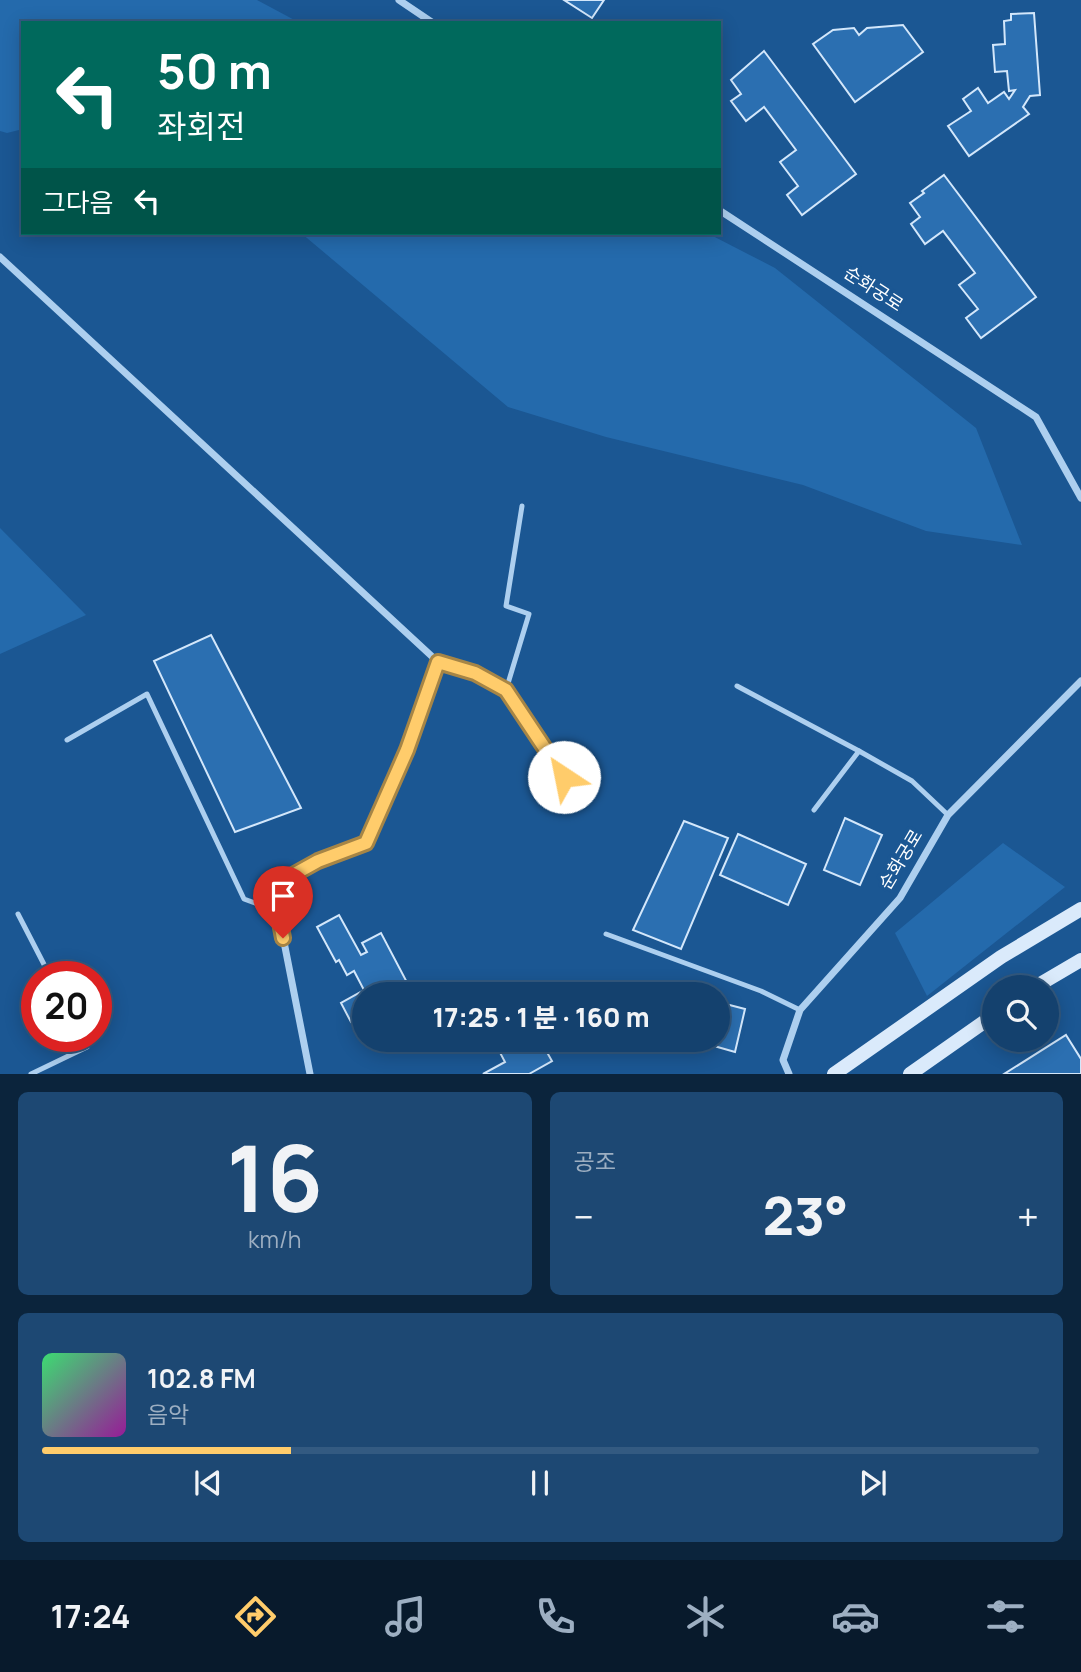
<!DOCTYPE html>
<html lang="ko">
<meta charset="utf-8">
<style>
body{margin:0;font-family:Manrope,"Noto Sans KR",sans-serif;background:#1d4873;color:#f1f3f6;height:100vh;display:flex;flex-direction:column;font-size:26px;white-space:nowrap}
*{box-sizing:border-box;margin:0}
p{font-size:23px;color:#9dafc2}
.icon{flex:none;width:38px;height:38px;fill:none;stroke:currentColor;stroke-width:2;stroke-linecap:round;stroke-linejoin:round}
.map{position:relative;height:1074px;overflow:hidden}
.sheet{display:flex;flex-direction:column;gap:18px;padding:18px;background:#0b243c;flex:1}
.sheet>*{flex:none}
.guide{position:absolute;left:21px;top:21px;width:700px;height:214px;border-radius:0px;box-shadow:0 4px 18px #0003,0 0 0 2px #335a81;background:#00695c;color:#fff;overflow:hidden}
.buttons{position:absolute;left:982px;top:975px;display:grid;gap:14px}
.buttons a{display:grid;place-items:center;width:77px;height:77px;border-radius:50%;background:#14416e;box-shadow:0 4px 18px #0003,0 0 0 2px #335a81;font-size:35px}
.speed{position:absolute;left:21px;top:961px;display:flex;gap:14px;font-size:35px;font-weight:700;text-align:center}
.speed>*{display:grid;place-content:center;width:91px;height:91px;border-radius:50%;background:#14416e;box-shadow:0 4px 18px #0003,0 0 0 2px #335a81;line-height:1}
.speed .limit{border:10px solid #d22;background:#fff;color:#111}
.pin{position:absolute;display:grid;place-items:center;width:60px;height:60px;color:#fff;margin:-72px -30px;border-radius:50% 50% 50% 0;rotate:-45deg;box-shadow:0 0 7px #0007}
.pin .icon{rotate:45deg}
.me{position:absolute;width:77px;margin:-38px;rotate:326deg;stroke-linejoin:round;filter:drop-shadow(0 0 5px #0008)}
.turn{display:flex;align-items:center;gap:24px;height:147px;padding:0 21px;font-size:32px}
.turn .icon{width:91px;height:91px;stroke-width:2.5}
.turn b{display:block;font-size:49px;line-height:60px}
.then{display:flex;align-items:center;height:66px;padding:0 21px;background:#0003;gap:14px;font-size:26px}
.big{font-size:52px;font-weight:800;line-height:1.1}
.sheet .card{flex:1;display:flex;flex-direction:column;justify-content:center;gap:10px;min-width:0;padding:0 24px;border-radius:10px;background:#1d4873}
.sheet .dial{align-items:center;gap:0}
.dial b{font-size:91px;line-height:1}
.song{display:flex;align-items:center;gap:21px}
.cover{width:84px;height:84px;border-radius:10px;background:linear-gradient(135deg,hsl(140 70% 55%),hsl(300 70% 35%))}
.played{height:7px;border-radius:4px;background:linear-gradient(90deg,#ffcc6b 25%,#335a81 25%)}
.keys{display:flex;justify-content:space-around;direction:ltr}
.heat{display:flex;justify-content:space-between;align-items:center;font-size:38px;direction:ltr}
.sheet .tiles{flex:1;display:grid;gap:18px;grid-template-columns:1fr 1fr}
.card:last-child{grid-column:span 2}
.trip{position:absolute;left:352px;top:982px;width:378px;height:70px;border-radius:35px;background:#14416e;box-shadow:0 4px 18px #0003,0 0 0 2px #335a81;font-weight:800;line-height:70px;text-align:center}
.menu{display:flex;height:112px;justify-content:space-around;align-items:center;background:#081a2c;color:#9dafc2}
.menu .icon{width:49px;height:49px}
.menu .active{color:#ffcc6b}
.menu b{font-size:32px;color:#f1f3f6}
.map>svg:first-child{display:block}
.green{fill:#246aac}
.building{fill:#2b6fb1;stroke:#d3e7fb;stroke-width:2}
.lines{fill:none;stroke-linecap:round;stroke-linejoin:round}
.lane{stroke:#adcfef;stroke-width:5}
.street{stroke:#adcfef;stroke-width:7}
.secondary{stroke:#daeafb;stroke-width:14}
.route-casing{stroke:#a68546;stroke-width:18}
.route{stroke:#ffcc6b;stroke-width:12}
.labels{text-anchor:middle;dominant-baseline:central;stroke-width:7;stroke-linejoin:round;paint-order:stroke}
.street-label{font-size:18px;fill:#fff;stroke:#1b5793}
</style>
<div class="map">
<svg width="1081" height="1074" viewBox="0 0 1081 1074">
<rect width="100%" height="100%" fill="#1b5793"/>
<g class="green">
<polygon points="0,0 257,0 300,23 23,23 23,129 7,133 0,131"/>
<polygon points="301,233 707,233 775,268 976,428 1022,545 926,531 803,485 606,437 508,407"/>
<polygon points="0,528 86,615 0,654"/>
<polygon points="1003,843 1065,887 927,996 895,933"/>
</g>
<g class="building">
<polygon points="564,0 604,0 592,18"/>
<polygon points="1034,13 1040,95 1030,96 1023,107 1029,114 969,156 948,126 971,111 963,99 978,88 988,103 1004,92 1009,99 1015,90 1009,91 1007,71 995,72 993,45 1005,44 1004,21 1011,20 1011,14"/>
<polygon points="903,25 923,52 855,102 813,44 833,30 854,28 859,35 867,28"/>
<polygon points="764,51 856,174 802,215 787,195 798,186 780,162 796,150 764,107 746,121 731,101 741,94 731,80"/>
<polygon points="944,175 1036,297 981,338 966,318 978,309 959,285 975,273 943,231 925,244 911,224 920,217 910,203 924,193 922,191"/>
<polygon points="211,635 301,808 235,832 154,661"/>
<polygon points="845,818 882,835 860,885 824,870"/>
<polygon points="684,821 728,838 681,949 633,930"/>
<polygon points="738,834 806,864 788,905 720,875"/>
<polygon points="339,915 361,955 367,952 362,943 381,933 411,990 403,994 364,994 364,1015 351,1022 341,1003 364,990 354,971 347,975 339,960 336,962 317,927"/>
<polygon points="718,1002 745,1009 735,1052 693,1040 718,1040"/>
<polygon points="1066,1035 1081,1059 1081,1074 1004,1074"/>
<polygon points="484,1040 540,1040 552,1061 529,1074 483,1074 505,1062 495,1043 487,1047"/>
</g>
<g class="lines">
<g class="lane">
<polyline points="438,662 475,673 506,690 564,777 596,786"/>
<polyline points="737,686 859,751"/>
<polyline points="506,690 529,614 506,606 522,506"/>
<polyline points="67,740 147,694 244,899 277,911"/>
<polyline points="814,810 859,751 912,781 948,815"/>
<polyline points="18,914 50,976"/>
<polyline points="606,934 761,991 800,1010"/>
<polyline points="31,1074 87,1047 81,1036"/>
</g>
<g class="street">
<polyline points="399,0 433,23"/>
<polyline points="719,210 1036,417 1081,498"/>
<polyline points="0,257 438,662 407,750 366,843 318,861 273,886 310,1074"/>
<polyline points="789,1074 783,1060 800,1010 900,898 948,815 1081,681"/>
</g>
<g class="secondary">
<polyline points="1035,987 1081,960"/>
<polyline points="834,1074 1001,957 1081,909"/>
<polyline points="910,1074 994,1015"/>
</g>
</g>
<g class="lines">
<defs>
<polyline id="route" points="283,938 273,886 318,861 366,843 407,750 438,662 475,673 506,690 564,777"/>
</defs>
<use href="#route" class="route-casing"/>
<use href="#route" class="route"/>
</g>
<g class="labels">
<g class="street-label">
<text transform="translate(874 288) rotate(33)">순화궁로</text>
<text transform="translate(900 859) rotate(-59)">순화궁로</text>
</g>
</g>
</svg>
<div class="buttons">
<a><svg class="icon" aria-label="search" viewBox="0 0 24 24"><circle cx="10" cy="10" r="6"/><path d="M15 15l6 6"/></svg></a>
</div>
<div class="speed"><div class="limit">20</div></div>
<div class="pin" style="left:283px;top:938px;background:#d93025"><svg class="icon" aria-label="arrive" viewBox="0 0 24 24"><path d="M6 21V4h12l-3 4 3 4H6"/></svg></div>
<svg class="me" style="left:564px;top:777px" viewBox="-20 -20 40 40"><circle r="19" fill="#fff"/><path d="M0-13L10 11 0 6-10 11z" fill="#ffcc6b"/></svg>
<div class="trip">17:25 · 1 분 · 160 m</div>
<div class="guide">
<div class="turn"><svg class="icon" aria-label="left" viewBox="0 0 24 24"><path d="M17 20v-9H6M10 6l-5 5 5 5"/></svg><div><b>50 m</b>좌회전</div></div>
<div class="then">그다음<svg class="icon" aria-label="left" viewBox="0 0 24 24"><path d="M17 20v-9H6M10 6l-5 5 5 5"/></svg></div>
</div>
</div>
<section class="sheet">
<div class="tiles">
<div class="card dial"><b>16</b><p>km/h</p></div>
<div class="card"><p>공조</p>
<div class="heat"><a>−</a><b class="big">23°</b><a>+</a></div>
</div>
<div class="card">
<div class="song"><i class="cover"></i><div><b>102.8 FM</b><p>음악</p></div></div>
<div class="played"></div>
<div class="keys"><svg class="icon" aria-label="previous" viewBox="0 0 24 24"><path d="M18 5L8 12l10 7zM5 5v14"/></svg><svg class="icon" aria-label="pause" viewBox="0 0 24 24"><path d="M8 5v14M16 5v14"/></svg><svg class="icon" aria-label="next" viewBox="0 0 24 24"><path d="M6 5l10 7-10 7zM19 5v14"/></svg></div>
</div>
</div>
</section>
<nav class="menu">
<b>17:24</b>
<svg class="icon active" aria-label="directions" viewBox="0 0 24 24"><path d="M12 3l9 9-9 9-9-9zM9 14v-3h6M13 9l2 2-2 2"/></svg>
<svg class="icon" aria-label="music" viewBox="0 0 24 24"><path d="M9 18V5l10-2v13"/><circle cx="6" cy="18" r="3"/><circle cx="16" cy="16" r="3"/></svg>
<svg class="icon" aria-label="phone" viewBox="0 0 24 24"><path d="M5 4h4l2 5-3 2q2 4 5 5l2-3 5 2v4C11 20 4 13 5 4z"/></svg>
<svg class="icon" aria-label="climate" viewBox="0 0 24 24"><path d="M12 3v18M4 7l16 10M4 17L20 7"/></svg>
<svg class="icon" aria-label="car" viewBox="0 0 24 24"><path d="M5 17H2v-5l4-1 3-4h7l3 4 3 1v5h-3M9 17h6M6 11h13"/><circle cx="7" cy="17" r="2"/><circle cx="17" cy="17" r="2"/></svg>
<svg class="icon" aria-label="filters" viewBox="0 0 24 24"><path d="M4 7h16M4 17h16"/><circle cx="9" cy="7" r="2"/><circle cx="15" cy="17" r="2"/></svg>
</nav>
